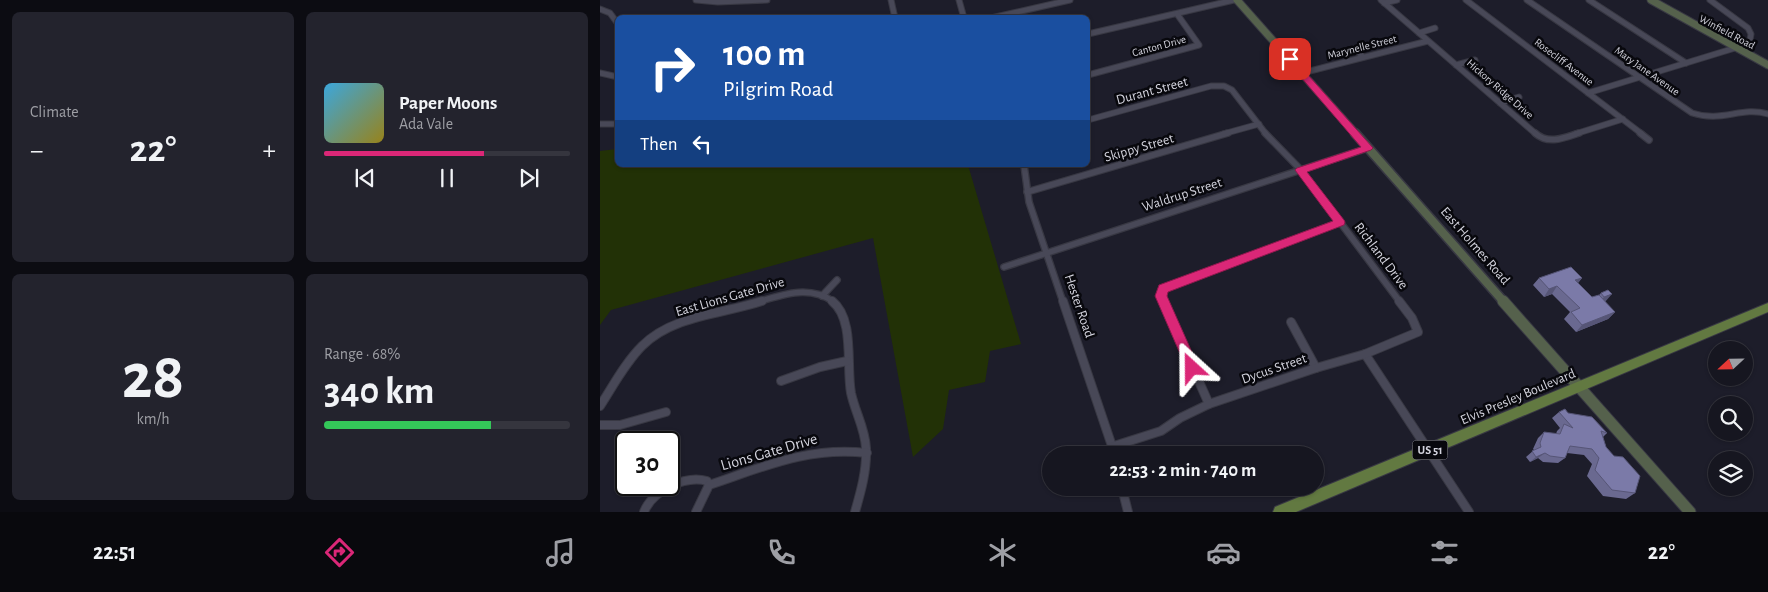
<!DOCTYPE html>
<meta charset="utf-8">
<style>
body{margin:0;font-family:"Alegreya Sans",sans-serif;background:#23232d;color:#f1f3f6;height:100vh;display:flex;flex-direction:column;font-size:19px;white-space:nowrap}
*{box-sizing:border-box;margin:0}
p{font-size:16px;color:#9e9fa5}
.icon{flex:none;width:28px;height:28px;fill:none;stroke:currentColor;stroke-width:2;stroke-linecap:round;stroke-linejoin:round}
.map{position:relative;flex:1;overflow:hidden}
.side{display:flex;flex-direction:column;gap:12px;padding:12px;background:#0c0c12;width:600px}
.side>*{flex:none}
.guide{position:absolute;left:15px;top:15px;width:475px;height:152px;border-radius:8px;box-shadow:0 1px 4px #0004,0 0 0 1px #35353e;background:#1a4fa0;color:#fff;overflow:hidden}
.needle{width:32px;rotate:248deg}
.fabs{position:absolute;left:1108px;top:341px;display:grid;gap:10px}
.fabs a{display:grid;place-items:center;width:45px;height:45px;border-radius:50%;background:#161620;box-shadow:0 1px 4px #0004,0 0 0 1px #35353e;font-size:25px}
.speed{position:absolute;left:15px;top:431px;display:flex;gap:10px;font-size:25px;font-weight:700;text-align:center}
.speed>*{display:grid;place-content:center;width:65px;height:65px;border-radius:50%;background:#161620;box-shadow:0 1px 4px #0004,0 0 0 1px #35353e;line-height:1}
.speed .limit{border:2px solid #111;border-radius:8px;background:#fff;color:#111}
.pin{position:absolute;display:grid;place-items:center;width:42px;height:42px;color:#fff;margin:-21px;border-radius:10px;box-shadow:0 2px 8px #0006}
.me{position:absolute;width:55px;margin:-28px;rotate:336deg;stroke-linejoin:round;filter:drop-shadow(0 0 4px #0008)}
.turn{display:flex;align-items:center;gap:18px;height:105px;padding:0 25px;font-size:22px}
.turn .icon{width:65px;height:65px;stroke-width:2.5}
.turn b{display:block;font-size:35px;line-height:42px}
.then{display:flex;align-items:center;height:48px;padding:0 25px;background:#0003;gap:10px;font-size:19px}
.big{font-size:38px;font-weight:700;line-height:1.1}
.side .card{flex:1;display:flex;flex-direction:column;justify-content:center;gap:8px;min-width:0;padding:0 18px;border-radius:8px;background:#23232d}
.side .dial{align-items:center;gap:0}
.dial b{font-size:65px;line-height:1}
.song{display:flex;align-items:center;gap:15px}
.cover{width:60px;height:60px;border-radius:8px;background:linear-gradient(135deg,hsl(200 70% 55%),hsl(50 70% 35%))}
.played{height:5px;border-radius:2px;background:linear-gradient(90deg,#db2777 65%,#35353e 65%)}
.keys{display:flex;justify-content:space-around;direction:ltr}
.heat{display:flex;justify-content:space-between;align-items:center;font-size:28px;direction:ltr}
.charge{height:8px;border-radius:4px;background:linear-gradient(90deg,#34c759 68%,#35353e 0)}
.side .tiles{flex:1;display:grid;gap:12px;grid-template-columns:repeat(2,1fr)}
.trip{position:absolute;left:442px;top:446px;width:282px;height:50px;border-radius:25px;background:#161620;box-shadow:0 1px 4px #0004,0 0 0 1px #35353e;font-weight:700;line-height:50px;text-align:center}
.menu{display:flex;height:80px;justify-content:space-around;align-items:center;background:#09090d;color:#9e9fa5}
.menu .icon{width:35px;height:35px}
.menu .active{color:#db2777}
.menu b{font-size:22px;color:#f1f3f6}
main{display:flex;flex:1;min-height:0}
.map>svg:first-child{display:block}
.green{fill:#223106}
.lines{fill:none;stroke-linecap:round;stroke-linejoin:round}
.street-far2-casing{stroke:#383843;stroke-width:7}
.street-far1-casing{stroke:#383843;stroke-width:8}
.street-casing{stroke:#383843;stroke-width:10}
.secondary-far2-casing{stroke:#383843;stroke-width:9}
.secondary-far1-casing{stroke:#383843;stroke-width:11}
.secondary-casing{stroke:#383843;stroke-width:13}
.primary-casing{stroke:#383843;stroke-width:2}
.street-far2{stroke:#484857;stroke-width:5}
.street-far1{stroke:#484857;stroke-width:5.5}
.street{stroke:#484857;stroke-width:8}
.secondary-far2{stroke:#55614c;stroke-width:7}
.secondary-far1{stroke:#55614c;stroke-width:8}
.secondary{stroke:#55614c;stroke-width:11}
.primary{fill:#627941;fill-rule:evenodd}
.wall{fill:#6a6990}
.shaded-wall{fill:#565576}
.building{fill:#7b7aa8;stroke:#565576}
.route{fill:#db2777;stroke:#8e194d}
.labels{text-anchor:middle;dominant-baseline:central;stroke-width:5;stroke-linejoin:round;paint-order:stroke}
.far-street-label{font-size:11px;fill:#d3d3dd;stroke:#08080d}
.shield{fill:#08080d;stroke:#96969f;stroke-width:1}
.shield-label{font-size:12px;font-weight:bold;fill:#d3d3dd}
.street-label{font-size:14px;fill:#d3d3dd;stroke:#08080d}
.near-street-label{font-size:16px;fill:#d3d3dd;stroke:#08080d}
</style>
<main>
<section class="side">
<div class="tiles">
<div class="card"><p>Climate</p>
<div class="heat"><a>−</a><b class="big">22°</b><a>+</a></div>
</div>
<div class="card">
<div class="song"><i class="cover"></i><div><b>Paper Moons</b><p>Ada Vale</p></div></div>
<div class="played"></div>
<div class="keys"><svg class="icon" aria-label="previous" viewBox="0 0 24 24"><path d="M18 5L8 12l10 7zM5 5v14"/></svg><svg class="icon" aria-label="pause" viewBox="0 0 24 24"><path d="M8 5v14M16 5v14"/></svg><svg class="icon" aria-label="next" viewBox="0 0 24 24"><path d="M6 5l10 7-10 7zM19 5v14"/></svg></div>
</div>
<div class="card dial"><b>28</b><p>km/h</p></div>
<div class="card"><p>Range · 68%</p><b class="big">340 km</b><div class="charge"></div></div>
</div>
</section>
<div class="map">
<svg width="1168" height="512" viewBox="0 0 1168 512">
<rect width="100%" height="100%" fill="#1d1d2a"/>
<polygon class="green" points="17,149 18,165 368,165 421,344 390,351 385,382 349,390 343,429 313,457 273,238 11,310 0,325 0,151"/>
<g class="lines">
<defs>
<g id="street-far2">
<polyline points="96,0 118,2 167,0"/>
<polyline points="291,0 295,18"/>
<polyline points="359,0 364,18"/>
<polyline points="781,0 936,134"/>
<polyline points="866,0 1042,134"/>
<path d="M927,0L1092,113C1122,123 1141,106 1168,114"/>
<polyline points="989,0 1086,63"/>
<polyline points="784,3 797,0"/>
<polyline points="0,9 10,13 18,24"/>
<polyline points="391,18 470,0"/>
<polyline points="819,33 835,28"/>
<polyline points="488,34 634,0"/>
<polyline points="755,49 763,57"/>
<polyline points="856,65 875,60"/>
<polyline points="0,73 18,77"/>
<polyline points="702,73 828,41"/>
<polyline points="488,75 599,45 577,14"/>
<polyline points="988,93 1135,48 1150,40 1151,34 1148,28 1110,0"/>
<polyline points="900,103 919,97"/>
<polyline points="488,120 611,86 624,86 632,90 666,134"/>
<polyline points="0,124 18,124"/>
<polyline points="623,134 659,124"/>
<polyline points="975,134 1023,119"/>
</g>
<g id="street-far1">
<polyline points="665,133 701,170 800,302"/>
<path d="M935,133C948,145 964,138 979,133"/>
<polyline points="1040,133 1049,140"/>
<polyline points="424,165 429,202 463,302"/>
<polyline points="427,192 628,133"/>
<polyline points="404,267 768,148"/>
<polyline points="222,296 237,280"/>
<path d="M158,302C184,294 210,285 234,302"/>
<polyline points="564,302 561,296 564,289 740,222"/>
</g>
<g id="street">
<path d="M232,301C255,319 246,366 251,393C255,412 265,428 266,448C267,470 261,491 255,512"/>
<polyline points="463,301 515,455"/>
<polyline points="563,301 609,404"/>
<polyline points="691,322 716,368"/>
<polyline points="765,354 869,512"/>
<polyline points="181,381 220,367 247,361"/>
<path d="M0,406C13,386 25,363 42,346C73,315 123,314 162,301"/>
<polyline points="0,425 20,425 66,412"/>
<polyline points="514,446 561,431 580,418 609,404 716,368 765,354 818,332 812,318 799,301"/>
<polyline points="522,488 528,512"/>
<path d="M44,512C52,491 85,475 107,481L109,485"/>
<path d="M96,512L109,485C163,467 209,446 267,453"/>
</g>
<g id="secondary-far2">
<polyline points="637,0 756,134"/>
<polyline points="1051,0 1168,65"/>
</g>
<polyline id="secondary-far1" points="755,133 904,302"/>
<polyline id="secondary" points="903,301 1090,512"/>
<polygon id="primary" points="1168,303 1168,312 696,512 673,512 675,507"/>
</defs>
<use href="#street-far2" class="street-far2-casing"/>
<use href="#street-far1" class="street-far1-casing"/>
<use href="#street" class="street-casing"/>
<use href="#secondary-far2" class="secondary-far2-casing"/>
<use href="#secondary-far1" class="secondary-far1-casing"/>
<use href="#secondary" class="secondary-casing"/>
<use href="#primary" class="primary-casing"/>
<use href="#street-far2" class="street-far2"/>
<use href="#street-far1" class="street-far1"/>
<use href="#street" class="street"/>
<use href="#secondary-far2" class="secondary-far2"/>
<use href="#secondary-far1" class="secondary-far1"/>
<use href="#secondary" class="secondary"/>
<use href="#primary" class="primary"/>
</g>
<g class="wall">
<polygon points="939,278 982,278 978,283 992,297 999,295 1001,293 1008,290 1005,302 1015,312 1008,319 976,332 964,319 970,312 952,294 944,297 933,285"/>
<polygon points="959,412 968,413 1007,433 1003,437 1006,447 1035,493 1026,499 1003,496 987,476 992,464 984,455 967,453 965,458 958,463 943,462 938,458 930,462 926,457 934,450 933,449 938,438 944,432 956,434 957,431 960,428 952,418"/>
</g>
<g class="shaded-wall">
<polygon points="982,278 976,285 975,280"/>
<polygon points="957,286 952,294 944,297 949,289"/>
<polygon points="1012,294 1005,302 998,304 1004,297"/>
<polygon points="1015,312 1008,319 976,332 982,325"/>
<polygon points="945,453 938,458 930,462 936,457"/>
</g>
<g class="building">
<polygon points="971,267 982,278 975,280 992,297 999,295 1015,312 982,325 971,312 980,308 957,286 949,289 939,278"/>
<polygon points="1008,290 1012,294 1004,297 1001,293"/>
<polygon points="965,409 968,413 992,417 1007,433 1001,431 1006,447 1014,456 1023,457 1040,476 1035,493 1012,490 995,470 999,458 992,449 970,446 965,458 950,456 945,453 936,457 932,451 941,447 940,443 944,432 960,434 964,424 973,428 959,412"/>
</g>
<polygon class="route" points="687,58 693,58 773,148 771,150 707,172 744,220 745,222 744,225 568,292 567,296 599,368 597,372 592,374 588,372 555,296 559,285 733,221 695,170 697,168 761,147 687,61"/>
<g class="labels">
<g class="far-street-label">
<text transform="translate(1127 32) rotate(28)">Winfield Road</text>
<text transform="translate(559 46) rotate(-15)">Canton Drive</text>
<text transform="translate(762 47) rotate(-14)">Marynelle Street</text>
<text transform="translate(964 62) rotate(37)">Rosecliff Avenue</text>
<text transform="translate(1047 71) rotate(35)">Mary Jane Avenue</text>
<text transform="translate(900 89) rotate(41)">Hickory Ridge Drive</text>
</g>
<rect class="shield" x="812.5" y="440.5" width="35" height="19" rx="4"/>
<g class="shield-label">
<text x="830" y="450">US 51</text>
</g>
<g class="street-label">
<text transform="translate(552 91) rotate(-15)">Durant Street</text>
<text transform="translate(539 148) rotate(-16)">Skippy Street</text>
<text transform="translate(582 195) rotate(-18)">Waldrup Street</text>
<text transform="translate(875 246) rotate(49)">East Holmes Road</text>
<text transform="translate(781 256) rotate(53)">Richland Drive</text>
<text transform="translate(130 297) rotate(-16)">East Lions Gate Drive</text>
<text transform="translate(479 306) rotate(71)">Hester Road</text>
<text transform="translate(674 369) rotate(-19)">Dycus Street</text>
<text transform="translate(918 397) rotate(-23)">Elvis Presley Boulevard</text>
</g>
<g class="near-street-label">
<text transform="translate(169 452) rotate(-16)">Lions Gate Drive</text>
</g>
</g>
</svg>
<div class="fabs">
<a><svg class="needle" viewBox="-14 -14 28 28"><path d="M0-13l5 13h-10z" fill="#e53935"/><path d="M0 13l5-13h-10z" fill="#9e9fa5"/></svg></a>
<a><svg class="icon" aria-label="search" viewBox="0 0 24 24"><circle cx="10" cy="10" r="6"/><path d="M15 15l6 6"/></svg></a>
<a><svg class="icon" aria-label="layers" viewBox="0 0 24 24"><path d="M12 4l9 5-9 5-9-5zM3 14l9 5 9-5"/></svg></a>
</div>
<div class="speed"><div class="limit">30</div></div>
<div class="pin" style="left:690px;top:59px;background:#d93025"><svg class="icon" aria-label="arrive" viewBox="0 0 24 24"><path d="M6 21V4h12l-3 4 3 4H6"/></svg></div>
<svg class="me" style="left:592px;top:368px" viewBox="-20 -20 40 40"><path d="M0-17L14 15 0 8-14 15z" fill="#db2777" stroke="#fff" stroke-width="4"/></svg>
<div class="trip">22:53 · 2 min · 740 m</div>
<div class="guide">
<div class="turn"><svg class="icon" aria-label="right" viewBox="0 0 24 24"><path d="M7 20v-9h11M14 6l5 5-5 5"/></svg><div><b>100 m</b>Pilgrim Road</div></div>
<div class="then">Then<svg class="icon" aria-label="left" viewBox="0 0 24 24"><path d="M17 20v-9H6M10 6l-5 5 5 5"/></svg></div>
</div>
</div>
</main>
<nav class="menu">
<b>22:51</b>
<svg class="icon active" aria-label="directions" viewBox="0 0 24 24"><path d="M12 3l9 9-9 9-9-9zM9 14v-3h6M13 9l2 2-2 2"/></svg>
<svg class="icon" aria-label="music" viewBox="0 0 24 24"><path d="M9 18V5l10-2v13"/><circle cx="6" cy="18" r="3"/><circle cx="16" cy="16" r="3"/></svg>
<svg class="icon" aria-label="phone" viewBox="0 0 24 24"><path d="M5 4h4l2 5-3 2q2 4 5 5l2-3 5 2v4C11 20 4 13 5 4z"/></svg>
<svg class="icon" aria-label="climate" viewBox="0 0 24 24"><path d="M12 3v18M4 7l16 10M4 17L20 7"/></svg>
<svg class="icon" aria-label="car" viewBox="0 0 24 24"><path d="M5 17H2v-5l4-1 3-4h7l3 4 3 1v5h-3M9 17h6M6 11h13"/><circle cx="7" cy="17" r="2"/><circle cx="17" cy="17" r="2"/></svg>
<svg class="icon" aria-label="filters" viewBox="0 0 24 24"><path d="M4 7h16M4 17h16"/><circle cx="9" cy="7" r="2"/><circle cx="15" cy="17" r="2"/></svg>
<b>22°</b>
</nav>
